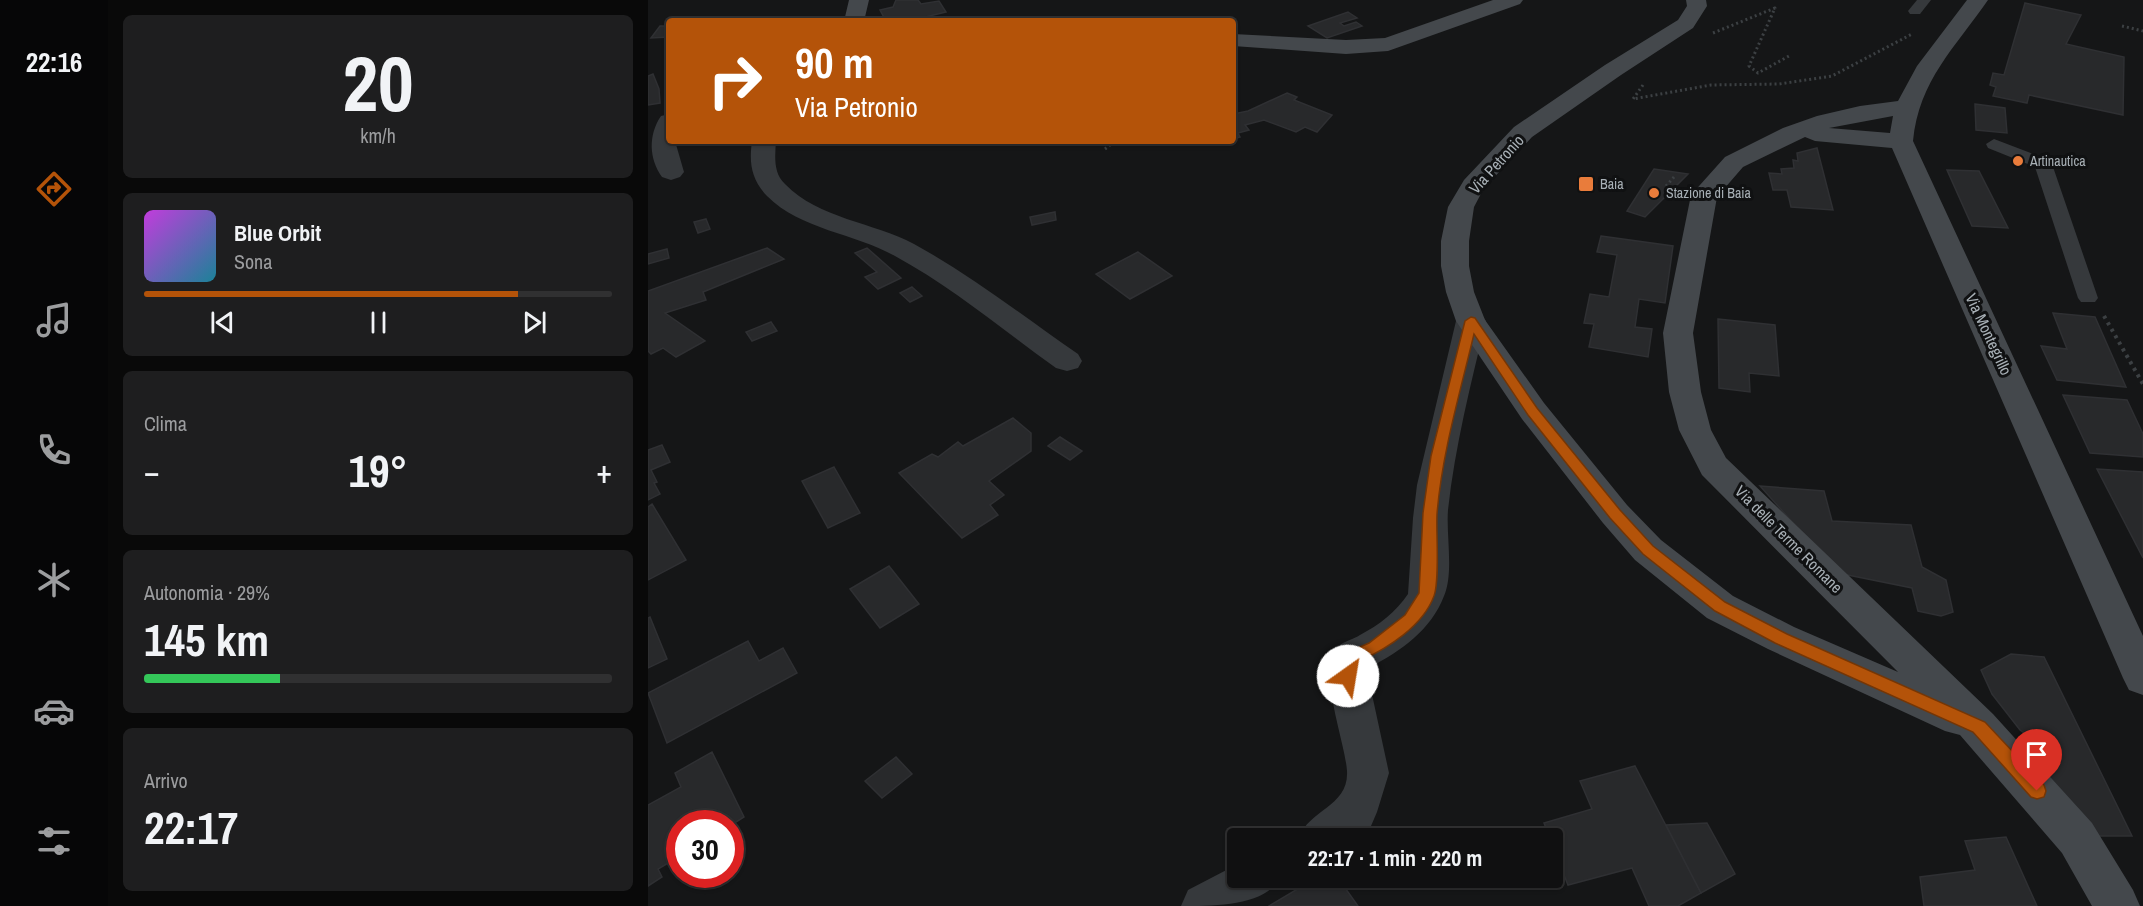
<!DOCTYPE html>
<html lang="it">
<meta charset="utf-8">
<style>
body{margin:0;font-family:"Archivo Narrow",sans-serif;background:#1e1e1f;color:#f1f3f6;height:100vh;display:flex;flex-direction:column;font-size:22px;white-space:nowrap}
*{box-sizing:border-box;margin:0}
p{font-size:20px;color:#9c9d9f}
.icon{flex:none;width:33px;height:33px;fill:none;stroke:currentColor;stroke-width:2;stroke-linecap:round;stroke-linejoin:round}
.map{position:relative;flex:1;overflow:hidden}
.drawer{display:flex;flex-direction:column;gap:15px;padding:15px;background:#090909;width:540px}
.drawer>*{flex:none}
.banner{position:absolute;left:18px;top:18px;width:570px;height:126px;border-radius:6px;box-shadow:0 2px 4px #0004,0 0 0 2px #303031;background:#b45309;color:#fff;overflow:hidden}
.speed{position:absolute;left:18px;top:810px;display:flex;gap:12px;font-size:30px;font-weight:700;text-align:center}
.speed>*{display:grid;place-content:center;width:78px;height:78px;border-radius:50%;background:#101011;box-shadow:0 2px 4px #0004,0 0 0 2px #303031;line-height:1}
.speed .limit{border:9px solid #d22;background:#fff;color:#111}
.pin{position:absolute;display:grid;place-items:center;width:51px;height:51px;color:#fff;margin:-62px -26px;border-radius:50% 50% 50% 0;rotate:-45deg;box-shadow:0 0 6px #0007}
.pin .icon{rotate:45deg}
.me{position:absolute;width:66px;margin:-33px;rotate:32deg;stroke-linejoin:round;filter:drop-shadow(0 0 4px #0008)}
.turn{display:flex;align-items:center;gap:21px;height:126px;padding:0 30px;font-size:27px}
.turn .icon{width:78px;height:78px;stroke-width:2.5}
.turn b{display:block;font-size:42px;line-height:51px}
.big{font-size:45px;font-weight:700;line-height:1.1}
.drawer .card{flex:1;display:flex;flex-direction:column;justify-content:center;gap:9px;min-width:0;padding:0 21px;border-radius:9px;background:#1e1e1f}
.drawer .dial{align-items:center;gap:0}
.dial b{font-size:78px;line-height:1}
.song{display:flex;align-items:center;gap:18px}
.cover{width:72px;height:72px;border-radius:9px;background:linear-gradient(135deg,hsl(290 70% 55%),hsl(190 70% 35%))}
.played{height:6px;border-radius:3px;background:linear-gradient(90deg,#b45309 80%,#303031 80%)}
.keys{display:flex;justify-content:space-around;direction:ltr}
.heat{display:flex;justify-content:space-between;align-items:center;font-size:33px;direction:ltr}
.charge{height:9px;border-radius:4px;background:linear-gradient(90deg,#34c759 29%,#303031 0)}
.trip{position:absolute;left:579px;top:828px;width:336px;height:60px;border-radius:6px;background:#101011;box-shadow:0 2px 4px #0004,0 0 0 2px #303031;font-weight:700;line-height:60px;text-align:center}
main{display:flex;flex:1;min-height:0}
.tabs{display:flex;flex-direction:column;width:108px;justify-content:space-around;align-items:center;background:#060607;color:#9c9d9f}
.tabs .icon{width:42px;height:42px}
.tabs .selected{color:#b45309}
.tabs b{font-size:27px;color:#f1f3f6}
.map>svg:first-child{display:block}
.building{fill:#28292b;stroke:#2f3033;stroke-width:1.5}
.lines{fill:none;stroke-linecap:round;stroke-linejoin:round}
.path-far1{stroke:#3c4043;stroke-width:3;stroke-dasharray:2 3;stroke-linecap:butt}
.path{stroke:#3c4043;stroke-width:4;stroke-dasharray:3 4.5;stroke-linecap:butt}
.lane{fill:#36393c;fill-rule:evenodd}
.street{fill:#36393c;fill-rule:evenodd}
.secondary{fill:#44484c;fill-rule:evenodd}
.route{fill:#b45309;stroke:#753606;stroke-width:1.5}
.poi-dot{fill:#e97c3b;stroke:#101112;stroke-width:2}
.labels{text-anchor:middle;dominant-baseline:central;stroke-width:6;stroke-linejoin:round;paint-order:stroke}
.far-poi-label{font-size:14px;fill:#a8b0b6;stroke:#101112;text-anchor:start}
.street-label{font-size:16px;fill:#a8b0b6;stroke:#101112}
</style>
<main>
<nav class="tabs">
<b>22:16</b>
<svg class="icon selected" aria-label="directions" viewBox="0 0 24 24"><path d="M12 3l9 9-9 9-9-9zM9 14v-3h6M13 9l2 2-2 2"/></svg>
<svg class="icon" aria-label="music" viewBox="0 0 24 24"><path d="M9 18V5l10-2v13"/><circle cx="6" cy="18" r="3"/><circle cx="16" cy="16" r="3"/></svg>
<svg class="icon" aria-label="phone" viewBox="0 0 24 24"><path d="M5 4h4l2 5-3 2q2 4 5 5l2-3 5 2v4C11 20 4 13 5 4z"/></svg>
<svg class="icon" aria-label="climate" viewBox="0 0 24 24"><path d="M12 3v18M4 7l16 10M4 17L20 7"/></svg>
<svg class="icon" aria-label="car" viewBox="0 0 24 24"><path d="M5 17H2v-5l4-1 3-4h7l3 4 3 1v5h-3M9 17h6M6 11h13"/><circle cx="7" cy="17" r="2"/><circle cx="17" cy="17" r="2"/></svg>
<svg class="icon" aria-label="filters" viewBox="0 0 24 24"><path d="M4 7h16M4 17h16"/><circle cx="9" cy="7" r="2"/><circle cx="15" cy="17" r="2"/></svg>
</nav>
<section class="drawer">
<div class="card dial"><b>20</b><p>km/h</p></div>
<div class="card">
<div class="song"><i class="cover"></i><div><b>Blue Orbit</b><p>Sona</p></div></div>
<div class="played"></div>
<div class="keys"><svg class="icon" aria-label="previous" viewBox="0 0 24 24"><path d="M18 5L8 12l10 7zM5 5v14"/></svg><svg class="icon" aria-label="pause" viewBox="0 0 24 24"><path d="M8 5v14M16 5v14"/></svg><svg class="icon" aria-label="next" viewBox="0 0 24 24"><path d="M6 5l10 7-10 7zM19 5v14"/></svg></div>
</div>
<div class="card"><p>Clima</p>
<div class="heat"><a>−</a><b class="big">19°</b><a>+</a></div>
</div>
<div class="card"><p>Autonomia · 29%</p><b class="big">145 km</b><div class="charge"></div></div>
<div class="card"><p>Arrivo</p><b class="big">22:17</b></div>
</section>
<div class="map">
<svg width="1495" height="906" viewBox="0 0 1495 906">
<rect width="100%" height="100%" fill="#151617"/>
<g class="building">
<polygon points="248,0 270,0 273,4 291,1 298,12 261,21 238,21 232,10 245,7"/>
<polygon points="1377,3 1433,15 1418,44 1476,57 1475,115 1381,95 1379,103 1345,96 1348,87 1342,85 1345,73 1356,75"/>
<polygon points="700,12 709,18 692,23 696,26 708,22 714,26 679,38 660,26"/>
<polygon points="12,26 21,26 21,37 3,38"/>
<polygon points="5,74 11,89 12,103 0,105 0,76"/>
<polygon points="639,93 649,97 646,100 684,115 669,132 657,127 648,132 616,120 597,125 601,130 590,133 592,137 585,139 585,114 600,111"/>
<polygon points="1327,104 1357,108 1359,133 1328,130"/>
<polygon points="1169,148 1185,210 1143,207 1139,190 1125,190 1121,173 1134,174 1133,169 1146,168 1145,160 1150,161 1149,153"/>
<polygon points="1006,169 1040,174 997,217 979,211"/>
<polygon points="1299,170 1331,171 1360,228 1324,226"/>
<polygon points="407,212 408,220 384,225 382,217"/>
<polygon points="58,219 62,229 50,233 46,222"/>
<polygon points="953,236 1025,246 1017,303 991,299 987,327 1004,329 1000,357 941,347 946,324 936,323 942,294 961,297 969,255 949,252"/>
<polygon points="119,248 136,259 55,292 58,300 17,313 57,341 28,357 15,348 3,354 0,351 0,291"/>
<polygon points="219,248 253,278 230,289 217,277 229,272 207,253"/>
<polygon points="19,249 21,258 0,264 0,254"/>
<polygon points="490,252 524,276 482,299 448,274"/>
<polygon points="264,287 274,296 262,302 252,293"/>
<polygon points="1405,313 1447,317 1478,387 1409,380 1393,346 1419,349"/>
<polygon points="1070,319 1127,325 1131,376 1101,373 1102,392 1071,388"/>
<polygon points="123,322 129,331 104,341 98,332"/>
<polygon points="1415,395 1479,400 1495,434 1495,457 1442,453"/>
<polygon points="365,418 383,433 383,451 341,481 356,495 342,505 350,515 314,538 251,473 284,454 290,457 310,442 315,446"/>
<polygon points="412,437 434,451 422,460 400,446"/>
<polygon points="14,445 22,462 3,470 9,482 6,483 12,494 0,500 0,450"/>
<polygon points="186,467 212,513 180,528 154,481"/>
<polygon points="1449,469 1495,472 1495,558"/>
<polygon points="1112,486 1176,491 1184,521 1263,525 1274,567 1298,580 1305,612 1293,616 1270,611 1264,588 1190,573"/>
<polygon points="4,504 38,560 0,580 0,507"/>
<polygon points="241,566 271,604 232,628 202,589"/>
<polygon points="2,617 19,659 0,668 0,618"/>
<polygon points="100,641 111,661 135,648 149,673 19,743 0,693"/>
<polygon points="1363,654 1396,657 1484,836 1450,836 1383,761 1401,752 1372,730 1344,694 1333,670"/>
<polygon points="64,752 96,817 82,826 82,824 32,824 32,856 10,869 14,877 0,886 0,805 33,787 27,773"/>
<polygon points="248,757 264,774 234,798 217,781"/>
<polygon points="987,766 1053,893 1030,906 1001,906 984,868 920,885 904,845 904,838 902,838 896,823 944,809 932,781"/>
<polygon points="1059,823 1087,874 1053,893 1018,825"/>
<polygon points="1358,837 1389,906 1276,906 1272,877 1327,870 1317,841"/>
<polygon points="668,878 690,878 710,906 621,906"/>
</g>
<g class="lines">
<g class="path-far1">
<polyline points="1474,26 1495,31"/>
<polyline points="1065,33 1127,8 1101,66 1110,73 1141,56"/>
<polyline points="995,85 985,99 1063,85 1131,84 1184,76 1264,34"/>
<polyline points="457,149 467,141"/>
<polyline points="1018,186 1027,176"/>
</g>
<polyline class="path" points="1456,316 1495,384"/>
<g class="lane">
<polygon points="1269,0 1283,0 1272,14 1262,14 1260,11"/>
<polygon points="1346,139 1401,160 1404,164 1450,298 1447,302 1433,302 1430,298 1387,167 1340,148 1338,144"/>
</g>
<g class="street">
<path d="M21,114V141H27L36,172L32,177L23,180L14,177C1,159 0,135 13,116Z"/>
<path d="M104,141H128C127,156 125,173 137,184C171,219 225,222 266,244C323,275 376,317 430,354L434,361L430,368L419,371L408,368C355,330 304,287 247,256C206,233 153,230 119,196C103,179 101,163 104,141Z"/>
<path d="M823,312L833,314L838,321C823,383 807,446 800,510C798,535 806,573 796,596C783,630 753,651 722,667L720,676L741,773L729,812L723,826L707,838H651C661,809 701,807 699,771C697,740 668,670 691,646C696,641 706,639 712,635C731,625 748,612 760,594L765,518L769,485L808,321L813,314Z"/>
<path d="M590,864V878H631C618,906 567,906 533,906L540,890Z"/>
</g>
<g class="secondary">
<polygon points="201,0 221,0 217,17 220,21 198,21 197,17"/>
<polygon points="845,0 875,0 872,4 740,51 698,54 585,46 585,34 698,40 737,38"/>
<path d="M1038,0H1058L1059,6L1045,28L973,75L884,137L836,188L826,207L821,241V266L826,292L837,320L896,403L979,505L1013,540L1085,596L1146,627L1250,672L1054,475L1031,430L1021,392L1015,333L1043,195L1077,157L1135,128L1169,116L1212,106L1250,101L1269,66L1319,0H1340C1307,48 1271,80 1265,141L1495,636V695L1481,690L1475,678L1244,148L1167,141L1157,137L1095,167L1069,197L1045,333L1053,392L1063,430L1078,458L1345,714L1444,823L1485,890L1492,906H1444L1414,853L1312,735L1297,731L1120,649L1059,618L987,560L955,523L874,419L808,321L798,292L793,266V241L800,207L816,180L866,127L957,65L1030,20L1039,6ZM1245,116L1242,133L1181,128Z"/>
</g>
</g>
<path class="route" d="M823,317L827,318L889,408L972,510L1005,546L1077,602L1139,634L1337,722L1396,785L1398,791L1396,797L1389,799L1383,797L1325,732L1127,643L1067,611L995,554L962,518L880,415L826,334C812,393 794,453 789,514C788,533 792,580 786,596C775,626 740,648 712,661L706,681L700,683L694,681L692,676L700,652L721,643L757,615L771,593L775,513L783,456L817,321Z"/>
<g class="poi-dot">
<circle cx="1370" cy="161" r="6"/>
<rect x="930" y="176" width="16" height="16" rx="3"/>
<circle cx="1006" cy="193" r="6"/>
</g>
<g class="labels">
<g class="far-poi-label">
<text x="1382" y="161">Artinautica</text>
<text x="952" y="184">Baia</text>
<text x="1018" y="193">Stazione di Baia</text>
</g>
<g class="street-label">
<text transform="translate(848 164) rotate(-48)">Via Petronio</text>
<text transform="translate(1341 334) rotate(65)">Via Montegrillo</text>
<text transform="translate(1141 539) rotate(45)">Via delle Terme Romane</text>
</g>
</g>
</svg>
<div class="speed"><div class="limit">30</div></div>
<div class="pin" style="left:1389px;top:791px;background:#d93025"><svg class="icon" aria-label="arrive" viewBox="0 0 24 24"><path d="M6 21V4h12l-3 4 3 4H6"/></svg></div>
<svg class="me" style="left:700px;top:676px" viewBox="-20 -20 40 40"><circle r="19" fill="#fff"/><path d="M0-13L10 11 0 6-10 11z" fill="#b45309"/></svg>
<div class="trip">22:17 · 1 min · 220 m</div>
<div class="banner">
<div class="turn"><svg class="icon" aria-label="right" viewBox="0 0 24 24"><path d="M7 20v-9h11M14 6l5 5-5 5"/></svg><div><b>90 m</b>Via Petronio</div></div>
</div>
</div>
</main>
